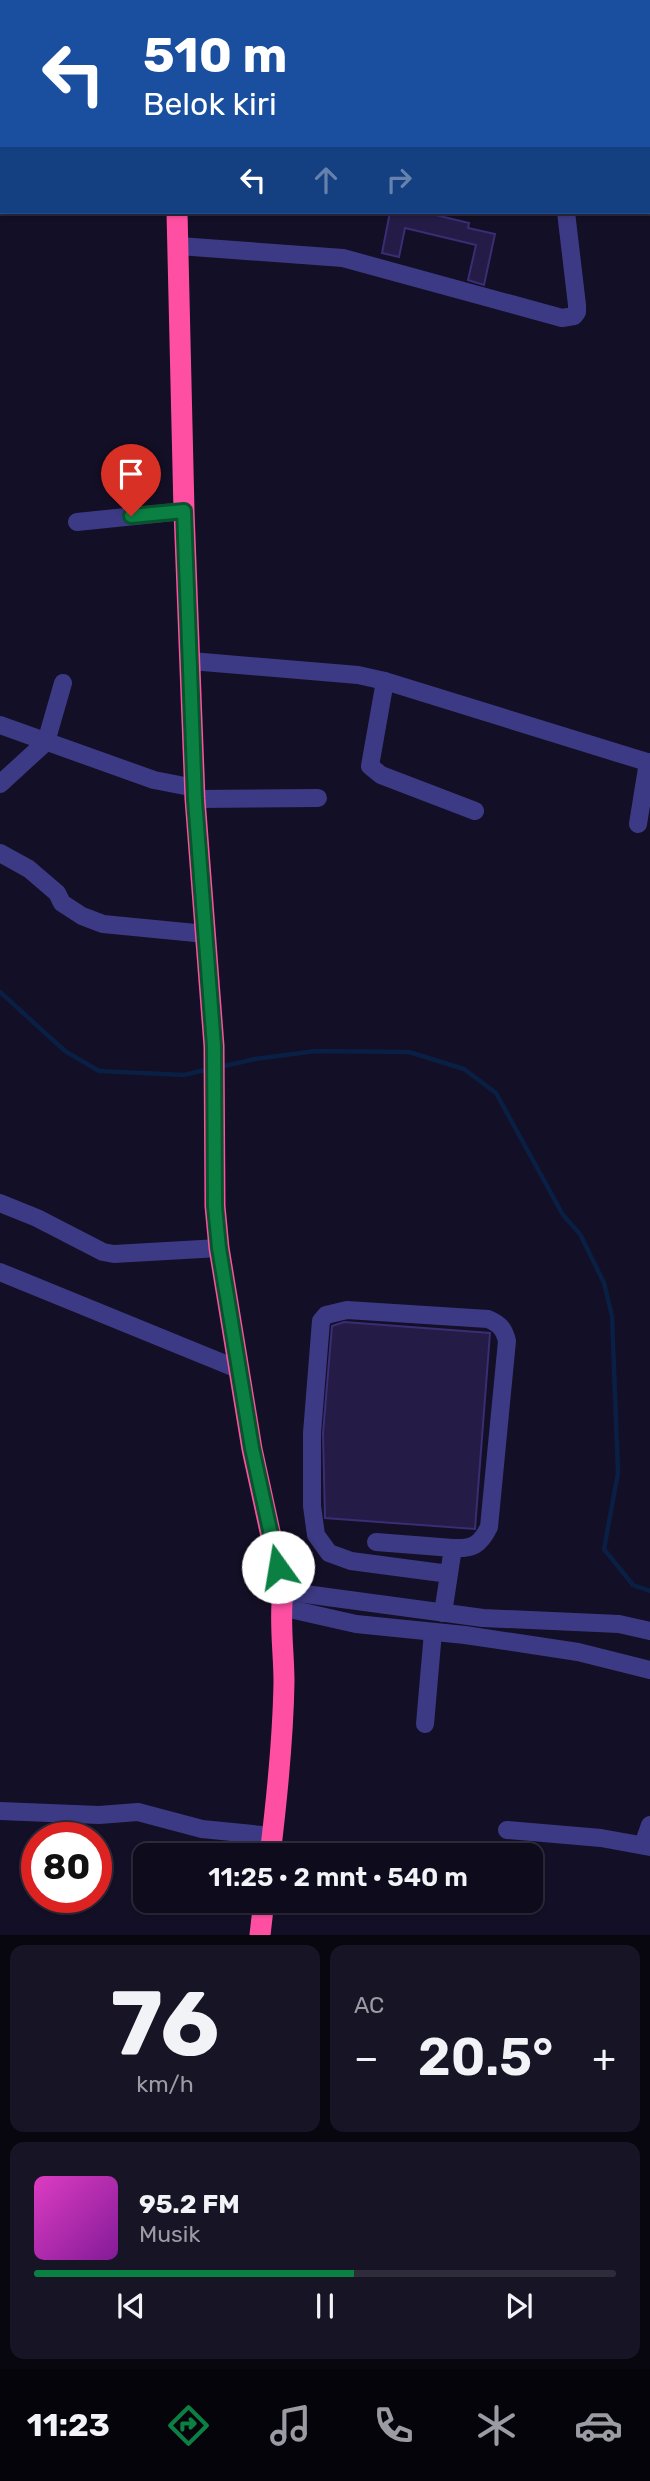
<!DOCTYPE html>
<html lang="id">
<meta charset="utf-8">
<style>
body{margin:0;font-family:Rubik,sans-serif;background:#171425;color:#f1f3f6;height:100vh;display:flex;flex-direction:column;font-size:26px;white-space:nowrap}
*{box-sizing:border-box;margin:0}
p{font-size:23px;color:#9b9ba3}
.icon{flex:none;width:38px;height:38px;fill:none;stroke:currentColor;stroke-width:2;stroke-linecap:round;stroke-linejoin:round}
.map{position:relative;height:1935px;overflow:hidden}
.sheet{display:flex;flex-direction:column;gap:10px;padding:10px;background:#08060f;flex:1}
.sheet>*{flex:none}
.banner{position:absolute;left:0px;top:0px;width:651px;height:214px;box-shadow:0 2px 5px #0004,0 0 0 2px #2e2b3b;background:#1a4fa0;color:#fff;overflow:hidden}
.speed{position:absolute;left:21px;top:1822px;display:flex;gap:14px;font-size:35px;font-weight:700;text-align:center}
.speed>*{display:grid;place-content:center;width:91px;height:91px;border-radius:50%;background:#0e0b1c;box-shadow:0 2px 5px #0004,0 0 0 2px #2e2b3b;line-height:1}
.speed .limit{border:10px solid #d22;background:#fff;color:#111}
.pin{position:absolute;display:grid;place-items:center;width:60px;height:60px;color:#fff;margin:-72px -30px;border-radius:50% 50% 50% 0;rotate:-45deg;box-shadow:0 0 7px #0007}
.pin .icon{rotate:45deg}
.me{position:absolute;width:77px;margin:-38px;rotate:347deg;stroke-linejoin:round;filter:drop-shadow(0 0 5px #0008)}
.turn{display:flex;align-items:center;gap:24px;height:147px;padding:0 28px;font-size:32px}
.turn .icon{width:91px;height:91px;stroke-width:2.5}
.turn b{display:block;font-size:49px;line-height:60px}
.lanes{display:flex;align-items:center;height:66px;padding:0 28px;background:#0003;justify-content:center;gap:35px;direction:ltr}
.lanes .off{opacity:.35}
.big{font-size:52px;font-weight:600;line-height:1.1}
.sheet .widget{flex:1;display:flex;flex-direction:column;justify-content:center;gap:10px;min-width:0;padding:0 24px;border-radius:14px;background:#171425}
.sheet .dial{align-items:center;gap:0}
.dial b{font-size:91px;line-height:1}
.song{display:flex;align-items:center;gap:21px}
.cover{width:84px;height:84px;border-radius:10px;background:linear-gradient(135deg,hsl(310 70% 55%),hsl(290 70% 35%))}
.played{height:7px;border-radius:4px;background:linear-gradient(90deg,#0b8043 55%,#2e2b3b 55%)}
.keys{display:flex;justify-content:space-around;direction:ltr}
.heat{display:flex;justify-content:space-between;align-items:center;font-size:38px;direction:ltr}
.sheet .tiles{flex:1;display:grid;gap:10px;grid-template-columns:1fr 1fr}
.widget:last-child{grid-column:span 2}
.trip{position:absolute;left:133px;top:1843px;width:410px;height:70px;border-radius:14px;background:#0e0b1c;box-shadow:0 2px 5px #0004,0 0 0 2px #2e2b3b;font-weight:600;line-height:70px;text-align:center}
.tab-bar{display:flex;height:112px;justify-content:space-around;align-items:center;background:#06040b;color:#9b9ba3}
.tab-bar .icon{width:49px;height:49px}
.tab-bar .active{color:#0b8043}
.tab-bar b{font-size:32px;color:#f1f3f6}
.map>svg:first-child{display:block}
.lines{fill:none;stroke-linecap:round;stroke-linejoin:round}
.stream{stroke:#0a1f44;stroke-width:4.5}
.building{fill:#241b47;stroke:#3b2d73;stroke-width:2}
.minor{stroke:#3d3a85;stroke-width:18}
.highway{stroke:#ff4fa3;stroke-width:21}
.route-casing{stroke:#07532c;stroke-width:18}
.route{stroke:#0b8043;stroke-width:12}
</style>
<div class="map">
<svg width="650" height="1935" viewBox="0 0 650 1935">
<rect width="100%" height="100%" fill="#130f26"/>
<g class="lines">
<g class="stream">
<polyline points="0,992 65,1051 99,1071 184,1075 209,1069"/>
<polyline points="220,1067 255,1059 316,1051 409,1052 464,1069 496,1093 563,1215 580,1234 604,1283 612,1316 618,1473 604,1549 633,1585 650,1591"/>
</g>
</g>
<g class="building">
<polygon points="390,212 423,212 469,223 468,228 495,234 484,285 468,280 476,245 405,228 399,257 382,253"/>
<polygon points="344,1322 490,1333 475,1529 325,1518 323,1433 332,1326"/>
</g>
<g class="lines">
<g class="minor">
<polyline points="266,2 288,2"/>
<polyline points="649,2 650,2"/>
<polyline points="179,246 343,258 562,318 574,316 577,312 577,305 566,212"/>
<polyline points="77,522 184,511"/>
<polyline points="191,661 358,675 385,681 650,763"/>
<polyline points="385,681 370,766 381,775 475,811"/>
<polyline points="0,725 154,780 195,788"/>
<polyline points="0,784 46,742 63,683"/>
<polyline points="195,799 318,798"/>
<polyline points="638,824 648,762"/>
<polyline points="0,853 29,869 57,893 62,903 82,916 103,924 206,934"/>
<polyline points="0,1203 37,1218 103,1252 114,1254 219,1248"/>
<polyline points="0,1272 240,1370"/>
<polyline points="376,1542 453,1548"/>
<polyline points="283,1591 483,1618 619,1624 650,1631"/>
<polyline points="281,1607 356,1624 465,1635 578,1652 650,1670"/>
<path d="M443,1613L453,1548C473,1549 480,1545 489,1527L507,1341C504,1329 500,1324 488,1319L347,1310L326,1315L321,1321L312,1433V1506L316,1535L329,1553L351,1561L449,1574"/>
<polyline points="425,1724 433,1632"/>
<polyline points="0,1811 99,1815 138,1812 202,1829 272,1836"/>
<polyline points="507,1830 601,1838 650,1847"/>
<polyline points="643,1845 650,1825"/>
</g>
<g class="highway">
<polyline points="170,0 170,2"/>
<path d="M177,212L184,511L195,799L214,1046L215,1206L219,1248L252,1449L283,1591C279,1621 284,1652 284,1682C283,1740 277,1798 270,1855"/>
<polyline points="260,1935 264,1900"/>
</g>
</g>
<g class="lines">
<defs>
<polyline id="route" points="131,516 184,511 195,800 214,1046 215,1206 219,1248 252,1448 278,1567"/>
</defs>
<use href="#route" class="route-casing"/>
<use href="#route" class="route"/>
</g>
</svg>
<div class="speed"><div class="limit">80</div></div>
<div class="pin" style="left:131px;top:516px;background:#d93025"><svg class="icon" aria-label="arrive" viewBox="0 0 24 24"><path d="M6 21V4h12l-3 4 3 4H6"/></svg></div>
<svg class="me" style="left:278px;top:1567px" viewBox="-20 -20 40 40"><circle r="19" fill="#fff"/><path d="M0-13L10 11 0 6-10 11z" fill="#0b8043"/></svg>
<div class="trip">11:25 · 2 mnt · 540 m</div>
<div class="banner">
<div class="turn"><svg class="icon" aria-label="left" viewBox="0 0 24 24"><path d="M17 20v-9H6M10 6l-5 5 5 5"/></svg><div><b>510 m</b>Belok kiri</div></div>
<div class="lanes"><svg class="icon" aria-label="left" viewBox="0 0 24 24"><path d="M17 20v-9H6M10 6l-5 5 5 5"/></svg><svg class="icon off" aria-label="ahead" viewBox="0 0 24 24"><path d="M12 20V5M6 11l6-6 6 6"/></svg><svg class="icon off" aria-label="right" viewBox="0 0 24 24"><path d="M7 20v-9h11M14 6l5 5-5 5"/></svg></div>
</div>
</div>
<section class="sheet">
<div class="tiles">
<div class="widget dial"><b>76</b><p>km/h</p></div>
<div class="widget"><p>AC</p>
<div class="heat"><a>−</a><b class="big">20.5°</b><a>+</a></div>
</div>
<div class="widget">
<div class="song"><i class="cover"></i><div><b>95.2 FM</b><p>Musik</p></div></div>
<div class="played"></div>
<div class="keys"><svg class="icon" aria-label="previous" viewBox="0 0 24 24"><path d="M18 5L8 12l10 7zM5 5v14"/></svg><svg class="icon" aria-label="pause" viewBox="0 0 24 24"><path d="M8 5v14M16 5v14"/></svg><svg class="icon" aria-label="next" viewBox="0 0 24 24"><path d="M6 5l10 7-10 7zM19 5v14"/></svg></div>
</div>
</div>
</section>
<nav class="tab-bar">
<b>11:23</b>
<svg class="icon active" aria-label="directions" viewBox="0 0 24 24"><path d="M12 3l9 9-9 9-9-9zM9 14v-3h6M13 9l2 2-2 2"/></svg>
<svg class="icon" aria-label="music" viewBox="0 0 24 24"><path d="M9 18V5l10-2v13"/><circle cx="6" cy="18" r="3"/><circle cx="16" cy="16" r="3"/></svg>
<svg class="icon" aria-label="phone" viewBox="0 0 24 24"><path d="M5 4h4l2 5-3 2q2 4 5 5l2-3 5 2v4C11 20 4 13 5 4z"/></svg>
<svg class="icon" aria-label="climate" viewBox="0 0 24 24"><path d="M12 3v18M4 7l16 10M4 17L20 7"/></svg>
<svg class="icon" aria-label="car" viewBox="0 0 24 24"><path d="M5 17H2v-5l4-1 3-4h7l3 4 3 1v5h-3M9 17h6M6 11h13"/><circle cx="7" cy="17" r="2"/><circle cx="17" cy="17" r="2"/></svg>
</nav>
